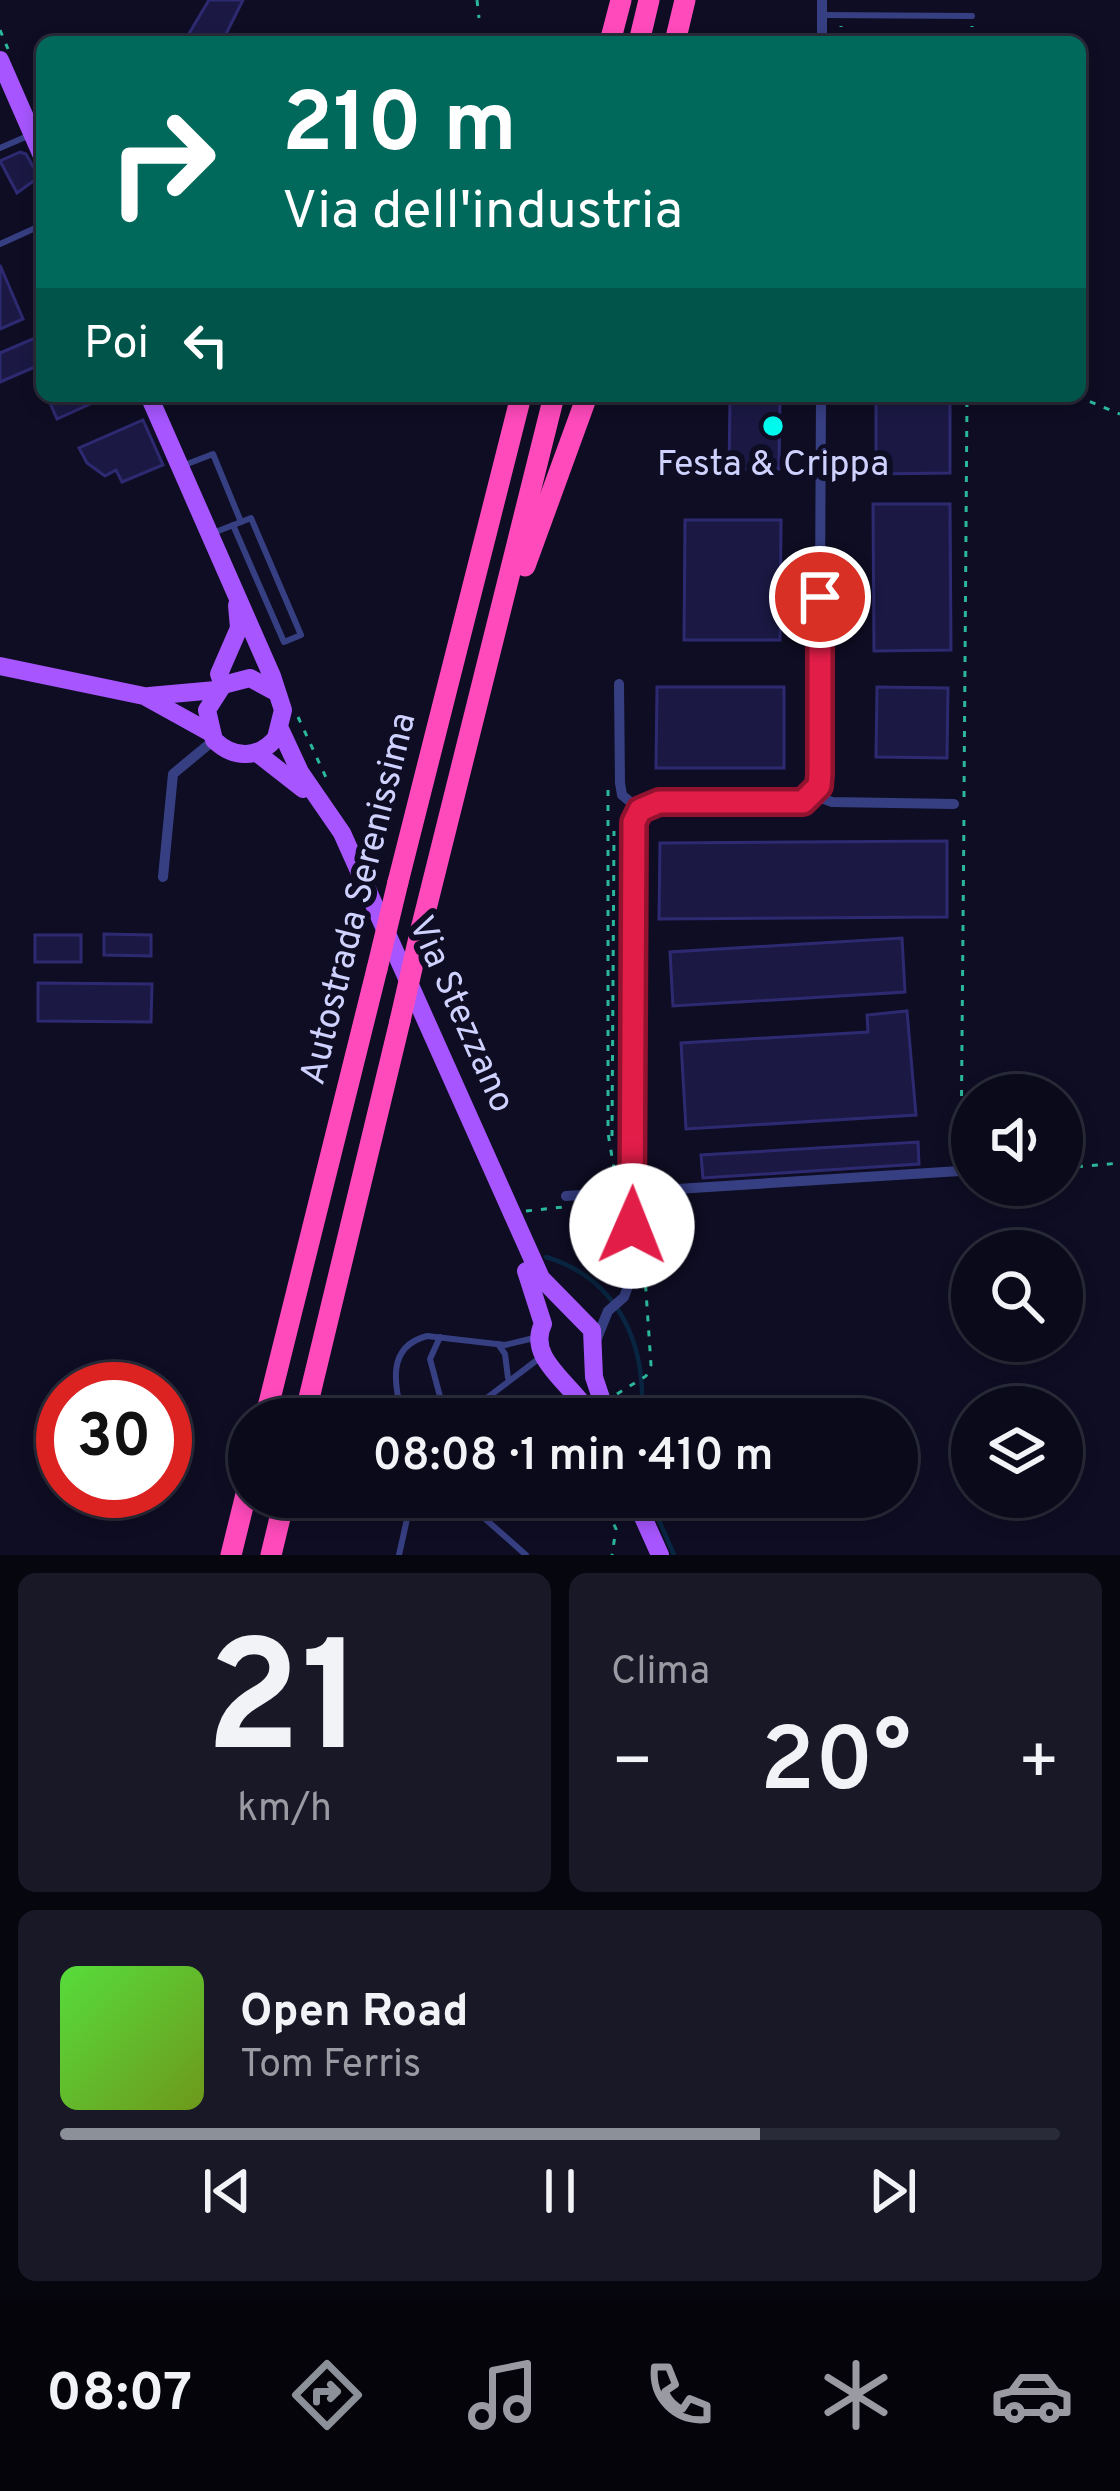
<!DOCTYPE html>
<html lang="it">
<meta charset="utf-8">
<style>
body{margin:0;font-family:Overpass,sans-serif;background:#181827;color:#f1f3f6;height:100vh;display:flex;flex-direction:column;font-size:45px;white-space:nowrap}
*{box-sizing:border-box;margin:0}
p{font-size:39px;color:#999aa2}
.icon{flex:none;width:66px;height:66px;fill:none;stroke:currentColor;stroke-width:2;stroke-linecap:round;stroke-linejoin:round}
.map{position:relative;height:1555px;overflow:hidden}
.sheet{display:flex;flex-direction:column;gap:18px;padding:18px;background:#06060e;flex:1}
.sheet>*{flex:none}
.top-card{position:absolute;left:36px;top:36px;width:1050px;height:366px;border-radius:18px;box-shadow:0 6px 18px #0003,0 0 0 3px #2a2b39;background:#00695c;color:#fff;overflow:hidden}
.buttons{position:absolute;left:951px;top:1074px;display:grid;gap:24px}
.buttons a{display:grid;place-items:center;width:132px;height:132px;border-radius:50%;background:#0a0a1a;box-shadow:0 6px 18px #0003,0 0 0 3px #2a2b39;font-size:60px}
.speed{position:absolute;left:36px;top:1362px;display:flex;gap:24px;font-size:60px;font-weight:700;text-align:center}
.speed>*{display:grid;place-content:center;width:156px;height:156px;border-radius:50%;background:#0a0a1a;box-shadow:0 6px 18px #0003,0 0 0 3px #2a2b39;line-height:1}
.speed .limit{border:18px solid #d22;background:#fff;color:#111}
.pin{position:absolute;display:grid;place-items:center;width:102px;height:102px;color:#fff;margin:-51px;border:6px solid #fff;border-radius:50%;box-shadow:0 3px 12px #0007}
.me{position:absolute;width:132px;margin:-66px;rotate:1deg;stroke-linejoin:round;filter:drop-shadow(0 0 9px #0008)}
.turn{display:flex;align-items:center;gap:42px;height:252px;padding:0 48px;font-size:54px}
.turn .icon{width:156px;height:156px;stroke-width:2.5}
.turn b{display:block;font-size:84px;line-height:102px}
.then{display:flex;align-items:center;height:114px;padding:0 48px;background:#0003;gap:24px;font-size:45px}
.big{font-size:90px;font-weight:600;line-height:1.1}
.sheet .tile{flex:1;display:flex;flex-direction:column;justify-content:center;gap:18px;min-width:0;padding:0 42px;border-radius:18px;background:#181827}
.sheet .dial{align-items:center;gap:0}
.dial b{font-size:156px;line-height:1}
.song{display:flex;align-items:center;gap:36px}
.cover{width:144px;height:144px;border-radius:18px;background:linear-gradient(135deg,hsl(110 70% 55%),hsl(80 70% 35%))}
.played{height:12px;border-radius:6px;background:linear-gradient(90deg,#8c9099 70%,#2a2b39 70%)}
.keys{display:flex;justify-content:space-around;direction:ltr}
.heat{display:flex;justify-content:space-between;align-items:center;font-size:66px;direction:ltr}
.sheet .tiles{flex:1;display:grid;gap:18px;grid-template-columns:1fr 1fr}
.tile:last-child{grid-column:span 2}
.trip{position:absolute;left:228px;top:1398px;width:690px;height:120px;border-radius:60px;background:#0a0a1a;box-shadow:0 6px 18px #0003,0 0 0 3px #2a2b39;font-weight:600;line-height:120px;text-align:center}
.menu{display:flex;height:192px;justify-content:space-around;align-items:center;background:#04040a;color:#999aa2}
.menu .icon{width:84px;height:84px}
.menu .active{color:#8c9099}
.menu b{font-size:54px;color:#f1f3f6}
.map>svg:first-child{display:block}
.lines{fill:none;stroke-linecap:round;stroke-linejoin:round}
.stream{stroke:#082541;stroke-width:4.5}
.building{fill:#1b1944;stroke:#2e2a71;stroke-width:3}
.path{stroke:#2bb79a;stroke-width:3;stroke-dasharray:6 9;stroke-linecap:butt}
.lane{stroke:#373f83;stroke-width:6}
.street{stroke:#373f83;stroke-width:10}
.primary{stroke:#a756ff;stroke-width:18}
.highway{stroke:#ff4abc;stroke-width:21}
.highway-bridge{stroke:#ff4abc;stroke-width:21}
.route-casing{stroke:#92132f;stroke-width:30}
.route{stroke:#e11d48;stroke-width:21}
.poi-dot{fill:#00faee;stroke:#0e0d23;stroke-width:4.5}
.labels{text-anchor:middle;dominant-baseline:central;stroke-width:12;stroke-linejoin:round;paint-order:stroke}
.poi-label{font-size:36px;fill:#cfd1ff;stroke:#0e0d23}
.street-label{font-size:36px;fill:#cfd1ff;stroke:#0e0d23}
</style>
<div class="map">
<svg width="1120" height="1555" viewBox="0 0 1120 1555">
<rect width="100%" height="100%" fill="#0e0d23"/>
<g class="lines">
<g class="stream">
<path d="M546,1257C619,1279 648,1346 641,1419"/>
<polyline points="649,1497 674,1555"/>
</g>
</g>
<g class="building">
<polygon points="209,0 243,0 222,42 184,42"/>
<polygon points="20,152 26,154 39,177 17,193 0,161"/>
<polygon points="0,265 23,319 0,329"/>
<polygon points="42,335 42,364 0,382 0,353"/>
<polygon points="47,396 108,396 57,419"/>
<polygon points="876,396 950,396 950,473 876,474"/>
<polygon points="730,397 780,397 779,469 729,469"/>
<polygon points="143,420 163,465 122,482 116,470 105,476 87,463 79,448"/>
<polygon points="873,504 950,504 951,650 874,651"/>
<polygon points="685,520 781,520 780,640 684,640"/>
<polygon points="657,687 784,687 784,768 656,768"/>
<polygon points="877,687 948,688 947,758 876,757"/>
<polygon points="947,841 947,917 659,919 660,843"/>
<polygon points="104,934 151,935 151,956 104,955"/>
<rect x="35" y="935" width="46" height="27"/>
<polygon points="902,938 905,992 673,1006 670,952"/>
<polygon points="38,983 152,984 151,1022 38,1021"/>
<polygon points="907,1011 916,1115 686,1129 681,1043 868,1032 867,1015"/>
<polygon points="918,1142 919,1164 703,1178 701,1155"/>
<polygon points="610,1211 611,1234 578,1236 577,1213"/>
</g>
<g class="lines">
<g class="path">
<polyline points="477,0 479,18"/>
<polyline points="0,30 8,49"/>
<polyline points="841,42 841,26"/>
<polyline points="972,42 972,26"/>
<polyline points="1076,396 1120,414"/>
<polyline points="298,717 329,784"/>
<polyline points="608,790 608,1133 616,1181"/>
<polyline points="964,797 967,396"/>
<polyline points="612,1136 614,831"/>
<polyline points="961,1156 964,812"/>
<polyline points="1062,1168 1120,1163"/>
<polyline points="526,1211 564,1207"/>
<polyline points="617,1394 646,1376 651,1365 645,1277"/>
<polyline points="493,1419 514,1400 558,1407 569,1417"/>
<polyline points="602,1497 616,1529 612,1555"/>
</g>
<g class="lane">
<polyline points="822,15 972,16"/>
<polyline points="0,148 30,135"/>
<polyline points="0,244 42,225"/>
<polyline points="182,466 213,454 241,522 213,533"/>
<polyline points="233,525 284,642 301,635 251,518 241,522"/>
<polyline points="440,1337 430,1359 446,1419"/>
<polyline points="498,1344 505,1354 508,1378"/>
<path d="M403,1419C395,1386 385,1347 427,1336L505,1345L534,1338"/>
<polyline points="459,1419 541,1357"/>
<polyline points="468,1497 474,1509 526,1555"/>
<polyline points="399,1555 409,1510 406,1497"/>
</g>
<g class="street">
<polyline points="822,0 822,42"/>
<polyline points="619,684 620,783 622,795 640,810"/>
<polyline points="813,795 832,802 954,804"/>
<polyline points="163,877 173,774 214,740"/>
<polyline points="566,1196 960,1171"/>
<polyline points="595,1343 608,1311 624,1297 632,1276 634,822 640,810 659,802 803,802 819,786 821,396"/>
</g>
<g class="primary">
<polyline points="0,60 42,156"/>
<path d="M149,396L272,676L283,710L276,738C258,759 234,759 214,740L207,710L223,685L250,678L274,691"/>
<polyline points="0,666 144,696 209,732"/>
<polyline points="223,685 219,674 239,628 237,605"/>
<polyline points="149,696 216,690"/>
<polyline points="281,731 300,772 342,833 541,1278 592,1330 594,1377 608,1419"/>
<polyline points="257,753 303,789"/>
<path d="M526,1271L543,1324C525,1360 577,1386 592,1419"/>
<polyline points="634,1497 660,1555"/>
</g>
<g class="highway">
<polyline points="610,42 621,0"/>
<polyline points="639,42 649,0"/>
<polyline points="675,42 685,0"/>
<polyline points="525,566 587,396"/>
<polyline points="398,882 521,396"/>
<polyline points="420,933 554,396"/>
<polyline points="265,1419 377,969"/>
<polyline points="304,1419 400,1021"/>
<polyline points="231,1555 249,1482"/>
<polyline points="271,1555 285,1497"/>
</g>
<g class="highway-bridge">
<polyline points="377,969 398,882"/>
<polyline points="400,1021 420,933"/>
</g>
</g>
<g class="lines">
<defs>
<polyline id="route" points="632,1226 634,822 640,810 659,802 803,802 819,786 820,774 820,597"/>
</defs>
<use href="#route" class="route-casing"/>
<use href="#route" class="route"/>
</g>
<circle class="poi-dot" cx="773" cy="426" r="12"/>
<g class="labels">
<g class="poi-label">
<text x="773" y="466">Festa &amp; Crippa</text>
</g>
<g class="street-label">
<text transform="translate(360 899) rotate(-76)">Autostrada Serenissima</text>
<text transform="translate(460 1015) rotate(66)">Via Stezzano</text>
</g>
</g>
</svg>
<div class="buttons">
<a><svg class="icon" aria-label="sound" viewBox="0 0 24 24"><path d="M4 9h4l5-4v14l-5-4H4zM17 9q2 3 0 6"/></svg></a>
<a><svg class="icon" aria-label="search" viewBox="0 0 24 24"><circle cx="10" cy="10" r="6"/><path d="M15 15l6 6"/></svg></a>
<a><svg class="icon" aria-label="layers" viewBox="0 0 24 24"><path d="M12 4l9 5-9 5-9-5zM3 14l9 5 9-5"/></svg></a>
</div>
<div class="speed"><div class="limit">30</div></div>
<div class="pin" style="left:820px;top:597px;background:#d93025"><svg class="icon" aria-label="arrive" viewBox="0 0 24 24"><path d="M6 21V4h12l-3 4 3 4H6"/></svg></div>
<svg class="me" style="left:632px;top:1226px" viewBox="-20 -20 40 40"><circle r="19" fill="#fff"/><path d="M0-13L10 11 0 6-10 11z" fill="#e11d48"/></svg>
<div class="trip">08:08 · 1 min · 410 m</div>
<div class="top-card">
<div class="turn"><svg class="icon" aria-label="right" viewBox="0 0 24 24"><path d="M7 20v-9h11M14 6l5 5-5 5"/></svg><div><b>210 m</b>Via dell'industria</div></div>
<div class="then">Poi<svg class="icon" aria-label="left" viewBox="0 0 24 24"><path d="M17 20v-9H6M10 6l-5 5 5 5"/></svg></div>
</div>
</div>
<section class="sheet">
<div class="tiles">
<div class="tile dial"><b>21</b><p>km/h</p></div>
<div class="tile"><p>Clima</p>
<div class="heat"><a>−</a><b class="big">20°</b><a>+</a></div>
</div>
<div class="tile">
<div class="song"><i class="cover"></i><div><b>Open Road</b><p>Tom Ferris</p></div></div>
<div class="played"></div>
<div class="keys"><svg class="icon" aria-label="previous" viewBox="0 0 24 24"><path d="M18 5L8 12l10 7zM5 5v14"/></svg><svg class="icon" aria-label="pause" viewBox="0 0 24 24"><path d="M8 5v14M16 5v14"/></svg><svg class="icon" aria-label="next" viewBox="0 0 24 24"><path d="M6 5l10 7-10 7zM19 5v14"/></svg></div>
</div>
</div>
</section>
<nav class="menu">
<b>08:07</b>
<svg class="icon active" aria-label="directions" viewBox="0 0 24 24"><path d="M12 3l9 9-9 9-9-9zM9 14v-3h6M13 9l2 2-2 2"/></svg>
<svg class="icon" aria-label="music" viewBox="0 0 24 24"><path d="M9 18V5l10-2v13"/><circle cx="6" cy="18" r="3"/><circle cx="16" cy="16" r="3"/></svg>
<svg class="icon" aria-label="phone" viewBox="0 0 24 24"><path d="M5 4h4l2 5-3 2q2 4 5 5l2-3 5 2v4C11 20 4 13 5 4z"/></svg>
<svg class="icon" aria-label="climate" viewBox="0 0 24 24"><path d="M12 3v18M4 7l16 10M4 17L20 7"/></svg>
<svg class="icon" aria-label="car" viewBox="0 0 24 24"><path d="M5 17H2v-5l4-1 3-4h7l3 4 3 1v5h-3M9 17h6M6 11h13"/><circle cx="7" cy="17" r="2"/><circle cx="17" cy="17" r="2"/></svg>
</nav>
